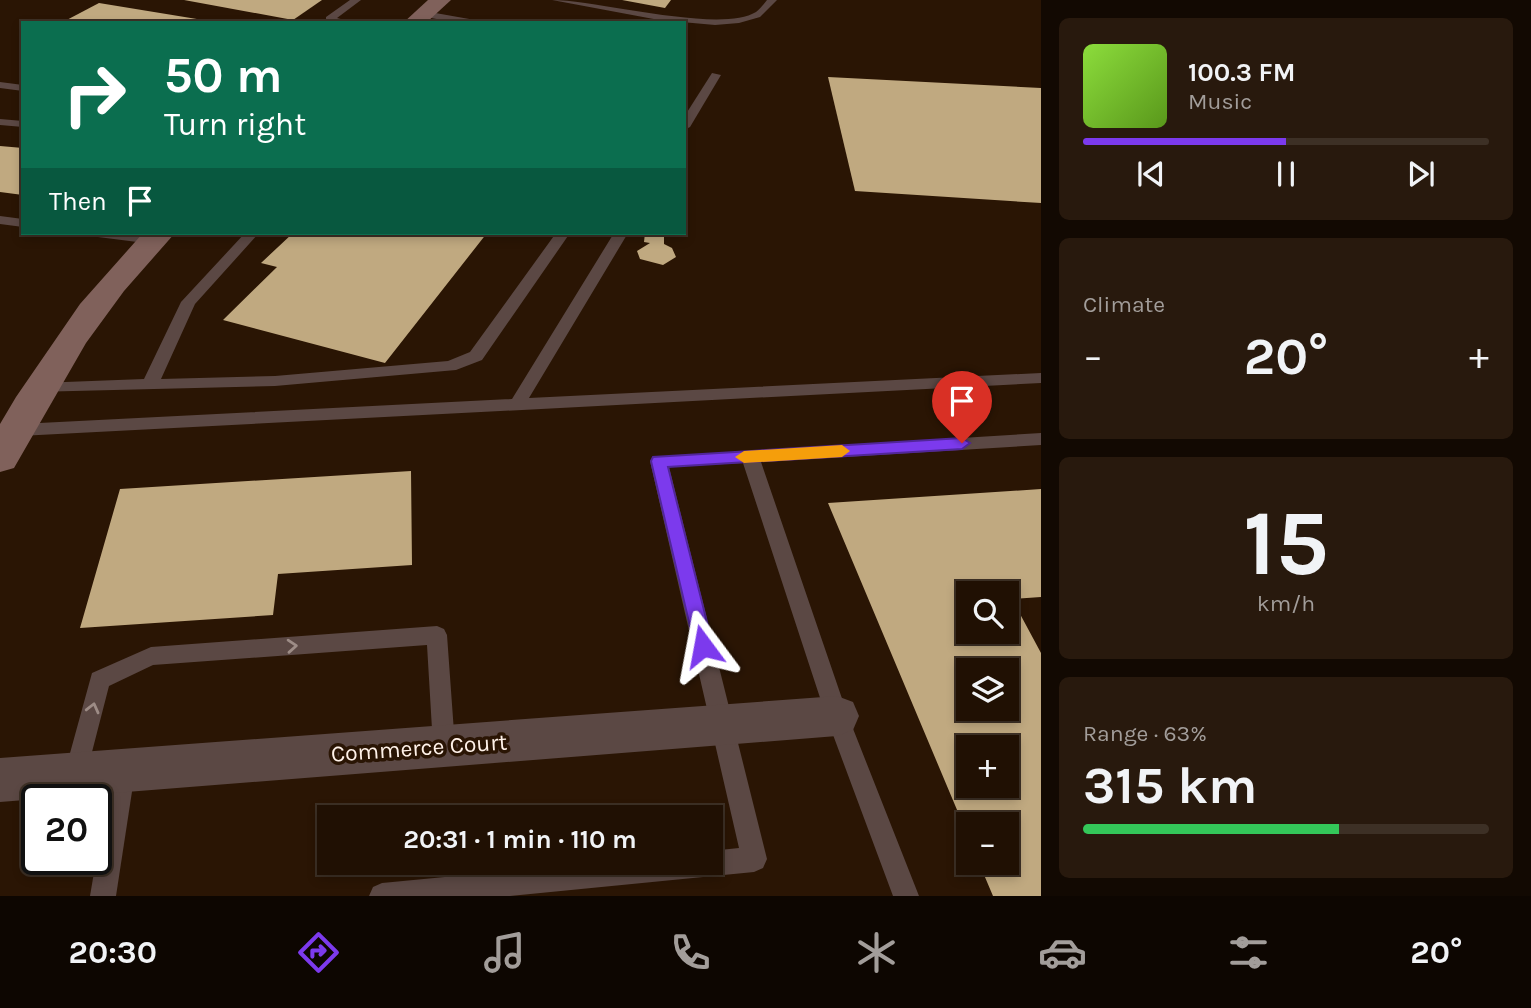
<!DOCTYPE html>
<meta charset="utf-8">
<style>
body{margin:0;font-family:Karla,sans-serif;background:#28190d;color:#f1f3f6;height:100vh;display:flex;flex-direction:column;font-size:26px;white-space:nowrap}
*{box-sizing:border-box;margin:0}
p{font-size:23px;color:#a29d9a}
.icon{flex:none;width:38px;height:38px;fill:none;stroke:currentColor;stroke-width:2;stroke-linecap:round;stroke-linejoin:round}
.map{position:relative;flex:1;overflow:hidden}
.details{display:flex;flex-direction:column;gap:18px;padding:18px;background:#120902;width:490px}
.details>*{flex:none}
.guide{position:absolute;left:21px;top:21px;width:665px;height:214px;border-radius:0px;box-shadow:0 4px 10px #0003,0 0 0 2px #3d3025;background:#0b6e4f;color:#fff;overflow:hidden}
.buttons{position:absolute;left:956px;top:581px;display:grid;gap:14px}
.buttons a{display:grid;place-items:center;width:63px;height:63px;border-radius:0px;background:#201003;box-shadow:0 4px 10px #0003,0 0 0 2px #3d3025;font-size:35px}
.speed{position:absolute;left:21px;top:784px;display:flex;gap:14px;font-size:35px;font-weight:700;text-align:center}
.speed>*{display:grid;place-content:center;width:91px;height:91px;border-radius:50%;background:#201003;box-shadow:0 4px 10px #0003,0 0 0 2px #3d3025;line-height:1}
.speed .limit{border:4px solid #111;border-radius:10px;background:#fff;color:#111}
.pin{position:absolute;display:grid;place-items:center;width:60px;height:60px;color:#fff;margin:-72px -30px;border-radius:50% 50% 50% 0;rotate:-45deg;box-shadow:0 0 7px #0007}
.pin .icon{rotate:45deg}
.me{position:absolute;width:77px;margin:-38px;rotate:347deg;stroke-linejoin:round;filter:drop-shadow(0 0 5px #0008)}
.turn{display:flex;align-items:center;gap:24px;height:147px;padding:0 28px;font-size:32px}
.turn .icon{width:91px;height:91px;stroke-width:2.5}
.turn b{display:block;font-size:49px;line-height:60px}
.then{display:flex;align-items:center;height:66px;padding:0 28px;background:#0003;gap:14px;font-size:26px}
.big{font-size:52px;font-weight:700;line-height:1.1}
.details .tile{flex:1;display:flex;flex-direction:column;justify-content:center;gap:10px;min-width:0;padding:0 24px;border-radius:10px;background:#28190d}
.details .dial{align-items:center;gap:0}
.dial b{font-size:91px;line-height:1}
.song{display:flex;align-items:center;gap:21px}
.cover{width:84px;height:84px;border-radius:10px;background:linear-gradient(135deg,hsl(90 70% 55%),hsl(90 70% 35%))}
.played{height:7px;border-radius:4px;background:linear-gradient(90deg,#7c3aed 50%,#3d3025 50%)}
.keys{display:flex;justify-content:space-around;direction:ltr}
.heat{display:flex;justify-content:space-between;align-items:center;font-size:38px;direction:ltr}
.charge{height:10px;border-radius:5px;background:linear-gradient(90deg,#34c759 63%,#3d3025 0)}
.trip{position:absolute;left:317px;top:805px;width:406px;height:70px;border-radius:0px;background:#201003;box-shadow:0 4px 10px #0003,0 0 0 2px #3d3025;font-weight:700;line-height:70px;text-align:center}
.tab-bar{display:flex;height:112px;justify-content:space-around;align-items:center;background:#0d0601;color:#a29d9a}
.tab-bar .icon{width:49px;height:49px}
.tab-bar .selected{color:#7c3aed}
.tab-bar b{font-size:32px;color:#f1f3f6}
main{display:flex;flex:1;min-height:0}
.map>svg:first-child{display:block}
.building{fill:#c0a980;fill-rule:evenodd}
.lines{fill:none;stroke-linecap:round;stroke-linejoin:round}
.lane{fill:#5b4844;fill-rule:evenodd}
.street{fill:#5b4844;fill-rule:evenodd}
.secondary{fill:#80615b;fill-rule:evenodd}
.oneway{stroke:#9d8c86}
.route{fill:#7c3aed;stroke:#51269a;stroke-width:2}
.slow{fill:#f59e0b}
.labels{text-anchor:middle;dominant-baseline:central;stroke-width:7;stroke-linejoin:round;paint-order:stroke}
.near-street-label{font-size:23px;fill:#fff2e9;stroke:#2a1504}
</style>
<main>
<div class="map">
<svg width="1041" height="896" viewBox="0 0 1041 896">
<rect width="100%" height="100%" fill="#2a1504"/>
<g class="building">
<polygon points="184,0 322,0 293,20"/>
<polygon points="622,0 671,0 665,8"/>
<polygon points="99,3 209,21 209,23 61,23"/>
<polygon points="828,77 1041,88 1041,203 855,191"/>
<polygon points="0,146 23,148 23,195 0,192"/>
<polygon points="293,233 487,233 385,363 223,320 277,267 261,263"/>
<polygon points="645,233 664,233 664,244 672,248 676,257 663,265 640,259 637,251 650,243 644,242"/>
<polygon points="411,471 412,565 278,574 273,615 80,628 120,489"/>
<path d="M1041,489V597L1012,599L1041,653V896H993L979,863H1006V824H968V836L828,503ZM968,593H1006V632H968ZM968,670H1006V709H968ZM968,747H1006V786H968Z"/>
</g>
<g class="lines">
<g class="lane">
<polygon points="350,0 361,0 337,18 356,23 326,21 326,17"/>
<path d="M552,0C598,0 720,34 756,12C760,9 764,4 767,0H777L760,17L739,23L715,25L659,20Z"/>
<polygon points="424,11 475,20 480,23 457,23 421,16 419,14"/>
<polygon points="712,73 721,75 690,127 684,130 684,117"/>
<polygon points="0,82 23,85 23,91 0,88"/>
<polygon points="0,119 23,121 23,127 0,125"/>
<polygon points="0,216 23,219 23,227 0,224"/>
<path d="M91,233C110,232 145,228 160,240L153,244L98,237Z"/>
<polygon points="245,233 259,233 195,304 161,379 275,376 448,361 470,352 556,233 570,233 482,360 456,370 275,386 33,392 31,388 39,383 144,379 181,302"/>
<polygon points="614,233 628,233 529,398 1041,373 1041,383 0,437 0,425 512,399"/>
<polygon points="1041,433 1041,445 761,462 848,716 919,896 893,896 826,716 743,463 669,467 767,859 763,868 754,872 510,896 369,896 373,887 382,883 589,863 710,863 710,851 739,848 650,461 653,457"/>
<polygon points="437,626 444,629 447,635 455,746 452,754 444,757 436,754 433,746 427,645 153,665 109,686 84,783 76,786 68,783 64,775 92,673 151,647"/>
<polygon points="123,761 131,764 135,772 116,896 90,896 111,772 115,764"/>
</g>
<polygon class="street" points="837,696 853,702 859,716 853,730 837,736 0,802 0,758"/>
<g class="secondary">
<polygon points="428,0 451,0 426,23 403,23"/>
<polygon points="143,233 175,233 124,291 86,343 14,468 0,472 0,424 16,397 80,304"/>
</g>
</g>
<defs><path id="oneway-chevron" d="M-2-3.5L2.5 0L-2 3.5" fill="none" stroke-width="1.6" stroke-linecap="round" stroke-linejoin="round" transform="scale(1.75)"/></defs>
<g class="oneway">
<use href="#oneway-chevron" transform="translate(292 646) rotate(-4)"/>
<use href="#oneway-chevron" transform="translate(93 708) rotate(-76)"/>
</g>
<polygon class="route" points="962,438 970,443 962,449 668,467 713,646 710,652 703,654 696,652 651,461 653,457"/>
<polygon class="slow" points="842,445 850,451 842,457 744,463 735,457 744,451"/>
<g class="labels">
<g class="near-street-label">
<text transform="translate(419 748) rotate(-4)">Commerce Court</text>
</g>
</g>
</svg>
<div class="buttons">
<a><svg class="icon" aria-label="search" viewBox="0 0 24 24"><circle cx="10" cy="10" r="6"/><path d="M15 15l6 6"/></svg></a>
<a><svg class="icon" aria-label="layers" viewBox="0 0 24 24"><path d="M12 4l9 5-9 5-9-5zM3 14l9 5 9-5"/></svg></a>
<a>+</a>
<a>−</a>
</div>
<div class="speed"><div class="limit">20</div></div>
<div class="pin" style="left:962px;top:443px;background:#d93025"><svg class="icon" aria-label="arrive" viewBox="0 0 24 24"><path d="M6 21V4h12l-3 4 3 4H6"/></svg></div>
<svg class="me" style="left:703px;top:646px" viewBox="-20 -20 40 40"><path d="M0-17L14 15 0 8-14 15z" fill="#7c3aed" stroke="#fff" stroke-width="4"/></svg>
<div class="trip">20:31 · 1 min · 110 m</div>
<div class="guide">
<div class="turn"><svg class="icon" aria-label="right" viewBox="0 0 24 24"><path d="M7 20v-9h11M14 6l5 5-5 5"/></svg><div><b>50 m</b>Turn right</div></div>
<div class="then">Then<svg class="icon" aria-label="arrive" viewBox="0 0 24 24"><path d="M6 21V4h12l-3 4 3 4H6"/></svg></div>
</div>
</div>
<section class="details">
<div class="tile">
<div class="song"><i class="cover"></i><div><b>100.3 FM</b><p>Music</p></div></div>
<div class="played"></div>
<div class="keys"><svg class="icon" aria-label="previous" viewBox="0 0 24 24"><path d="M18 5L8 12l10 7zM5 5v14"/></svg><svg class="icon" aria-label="pause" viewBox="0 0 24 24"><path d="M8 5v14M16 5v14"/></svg><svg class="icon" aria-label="next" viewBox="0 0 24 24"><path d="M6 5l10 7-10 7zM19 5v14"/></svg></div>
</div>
<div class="tile"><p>Climate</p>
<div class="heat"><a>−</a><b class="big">20°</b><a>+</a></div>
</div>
<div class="tile dial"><b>15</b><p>km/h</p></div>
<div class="tile"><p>Range · 63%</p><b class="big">315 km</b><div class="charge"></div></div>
</section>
</main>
<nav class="tab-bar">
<b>20:30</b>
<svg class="icon selected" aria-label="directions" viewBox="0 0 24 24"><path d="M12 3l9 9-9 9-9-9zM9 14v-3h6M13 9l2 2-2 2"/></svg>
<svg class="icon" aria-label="music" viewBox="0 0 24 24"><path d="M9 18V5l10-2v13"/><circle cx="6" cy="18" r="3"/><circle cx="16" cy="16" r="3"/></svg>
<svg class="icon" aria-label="phone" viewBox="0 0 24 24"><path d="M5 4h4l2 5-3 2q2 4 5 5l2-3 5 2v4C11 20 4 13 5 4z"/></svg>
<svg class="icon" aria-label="climate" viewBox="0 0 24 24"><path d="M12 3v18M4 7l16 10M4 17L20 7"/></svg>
<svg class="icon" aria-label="car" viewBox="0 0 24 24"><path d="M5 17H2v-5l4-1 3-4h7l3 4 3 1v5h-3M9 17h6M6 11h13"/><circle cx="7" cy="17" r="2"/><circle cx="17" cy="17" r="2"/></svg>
<svg class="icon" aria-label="filters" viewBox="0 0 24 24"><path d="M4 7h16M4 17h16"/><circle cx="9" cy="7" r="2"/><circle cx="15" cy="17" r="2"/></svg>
<b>20°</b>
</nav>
